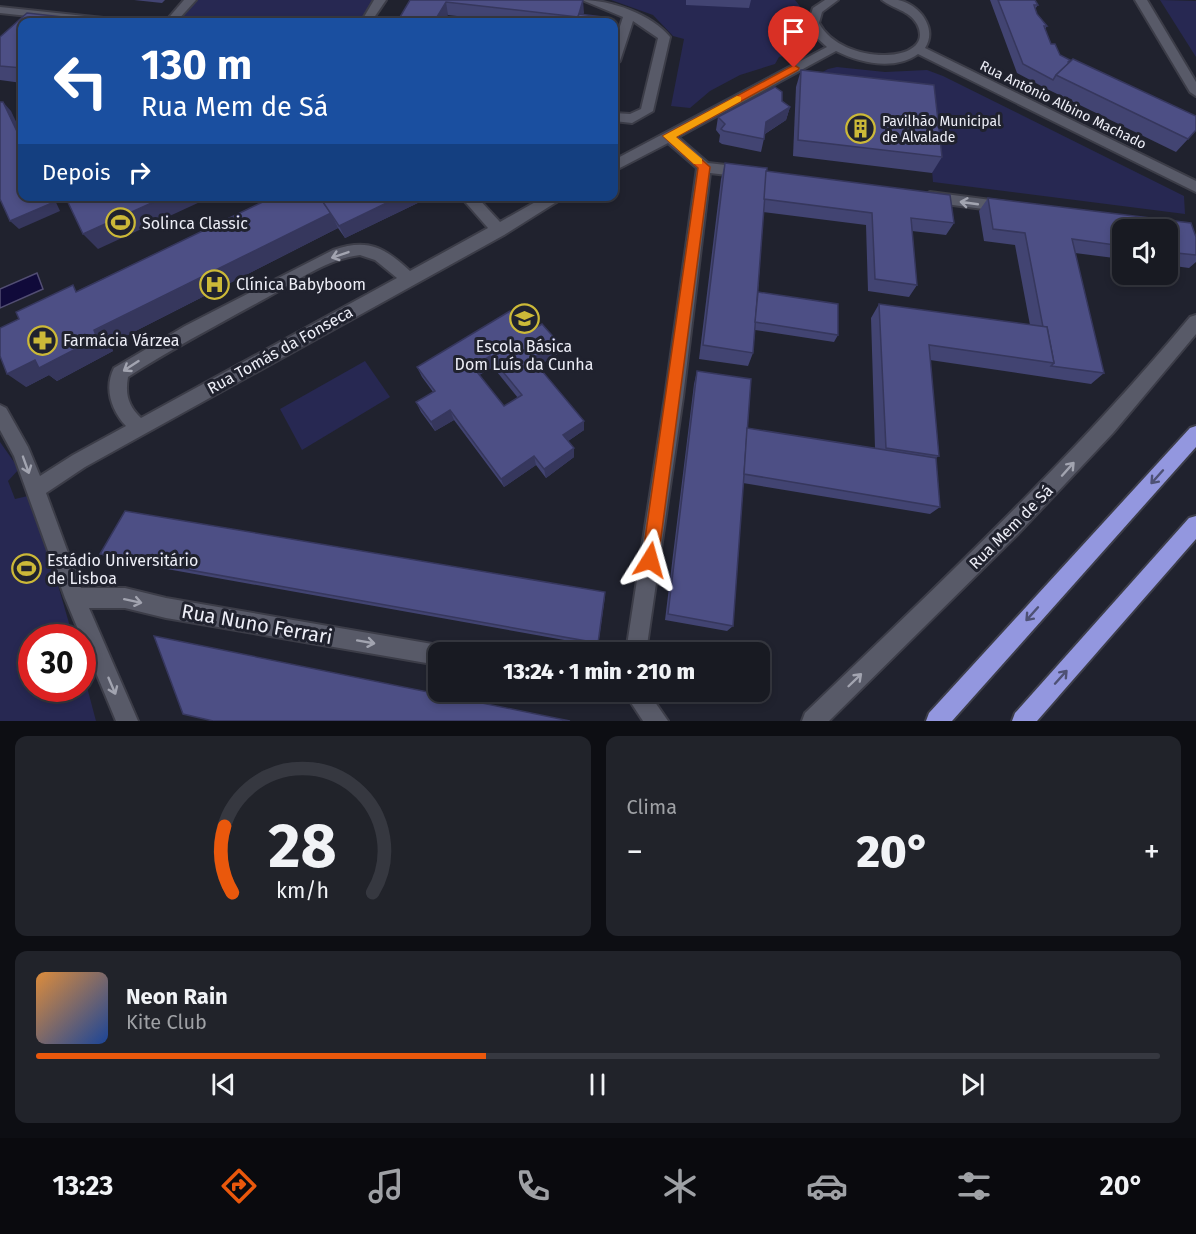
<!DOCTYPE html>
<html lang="pt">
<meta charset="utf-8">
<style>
body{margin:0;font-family:"Fira Sans",sans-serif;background:#21232a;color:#f1f3f6;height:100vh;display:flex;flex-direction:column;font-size:22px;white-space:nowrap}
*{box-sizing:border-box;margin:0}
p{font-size:20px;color:#9fa1a5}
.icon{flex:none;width:33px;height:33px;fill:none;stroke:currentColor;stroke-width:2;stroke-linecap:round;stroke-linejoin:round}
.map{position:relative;height:721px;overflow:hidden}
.panel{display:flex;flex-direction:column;gap:15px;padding:15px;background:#0d0e13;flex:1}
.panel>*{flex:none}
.top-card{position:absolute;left:18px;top:18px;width:600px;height:183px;border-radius:12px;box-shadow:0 3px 9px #0003,0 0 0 2px #363840;background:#1a4fa0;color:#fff;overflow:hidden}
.buttons{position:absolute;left:1112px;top:219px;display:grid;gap:12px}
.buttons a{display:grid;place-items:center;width:66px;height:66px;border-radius:12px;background:#181a22;box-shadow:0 3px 9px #0003,0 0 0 2px #363840;font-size:30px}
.speed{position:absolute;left:18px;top:624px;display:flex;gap:12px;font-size:30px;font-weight:700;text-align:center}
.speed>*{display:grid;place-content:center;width:78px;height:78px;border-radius:50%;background:#181a22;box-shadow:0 3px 9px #0003,0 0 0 2px #363840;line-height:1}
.speed .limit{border:9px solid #d22;background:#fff;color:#111}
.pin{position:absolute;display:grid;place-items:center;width:51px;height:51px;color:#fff;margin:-62px -26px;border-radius:50% 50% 50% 0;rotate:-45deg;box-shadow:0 0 6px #0007}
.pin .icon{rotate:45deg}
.me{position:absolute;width:66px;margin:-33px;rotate:8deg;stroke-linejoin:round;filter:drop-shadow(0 0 4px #0008)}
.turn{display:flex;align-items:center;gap:21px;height:126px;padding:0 24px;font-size:27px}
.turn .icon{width:78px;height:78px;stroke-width:2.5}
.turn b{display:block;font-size:42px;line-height:51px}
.then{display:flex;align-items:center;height:57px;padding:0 24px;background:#0003;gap:12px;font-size:22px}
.big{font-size:45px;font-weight:800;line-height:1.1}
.panel .tile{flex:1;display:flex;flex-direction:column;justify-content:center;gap:9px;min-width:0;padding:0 21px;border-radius:12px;background:#21232a}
.panel .dial{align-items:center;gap:0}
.dial svg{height:156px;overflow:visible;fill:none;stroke:#363840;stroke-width:7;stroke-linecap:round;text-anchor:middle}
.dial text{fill:#f1f3f6;stroke:none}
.song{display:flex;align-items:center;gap:18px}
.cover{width:72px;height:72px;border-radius:9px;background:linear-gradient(135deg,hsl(30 70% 55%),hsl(220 70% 35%))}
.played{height:6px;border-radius:3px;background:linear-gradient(90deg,#ea580c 40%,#363840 40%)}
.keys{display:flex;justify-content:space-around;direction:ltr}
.heat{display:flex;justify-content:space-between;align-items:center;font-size:33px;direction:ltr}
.panel .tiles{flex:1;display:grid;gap:15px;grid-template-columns:1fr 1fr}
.tile:last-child{grid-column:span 2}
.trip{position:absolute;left:428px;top:642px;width:342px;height:60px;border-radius:12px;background:#181a22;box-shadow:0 3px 9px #0003,0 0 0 2px #363840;font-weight:800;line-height:60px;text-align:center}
.dock{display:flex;height:96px;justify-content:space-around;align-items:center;background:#0a0a0e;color:#9fa1a5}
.dock .icon{width:42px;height:42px}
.dock .on{color:#ea580c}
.dock b{font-size:27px;color:#f1f3f6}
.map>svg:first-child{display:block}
.green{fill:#272852}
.water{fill:#100a3a;stroke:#524e73;stroke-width:1.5}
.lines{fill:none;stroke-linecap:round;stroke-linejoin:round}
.minor-casing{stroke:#3c3d48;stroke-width:4}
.trunk-casing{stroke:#3c3d48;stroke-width:4}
.minor{fill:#585a68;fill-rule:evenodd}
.trunk{fill:#9397df;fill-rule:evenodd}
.wall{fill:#424472;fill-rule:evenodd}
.shaded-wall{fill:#36375d}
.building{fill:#4d4f85;stroke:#36375d;stroke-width:1.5;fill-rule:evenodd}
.oneway{stroke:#a2a4b0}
.oneway2{stroke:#4e5175}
.route{fill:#ea580c;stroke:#983908;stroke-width:1.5}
.slow{fill:#f59e0b}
.labels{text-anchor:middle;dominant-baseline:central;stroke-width:6;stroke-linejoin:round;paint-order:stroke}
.far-street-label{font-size:14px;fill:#edeef7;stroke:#20222e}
.far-poi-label{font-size:14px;fill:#edeef7;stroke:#20222e;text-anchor:start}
.poi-label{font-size:16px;fill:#edeef7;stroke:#20222e;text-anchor:start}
.street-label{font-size:16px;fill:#edeef7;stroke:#20222e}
.near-street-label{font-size:20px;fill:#edeef7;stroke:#20222e}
</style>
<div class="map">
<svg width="1196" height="721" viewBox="0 0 1196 721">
<rect width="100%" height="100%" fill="#20222e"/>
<g class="green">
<polygon points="190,0 380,0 366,22 170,22"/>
<polygon points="611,0 795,0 803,10 807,40 798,53 779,57 775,64 740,75 710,91 690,108 671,106 684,39 673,36 653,15"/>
<polygon points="1160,0 1196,1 1196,57"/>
<polygon points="837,67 885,72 927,70 943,76 1184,196 1185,214 933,182 926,102 796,87 828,69"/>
<polygon points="365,361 390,397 302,450 280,409"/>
<polygon points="0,442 19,469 8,481 15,499 32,495 73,637 32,638 32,688 82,688 83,672 96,721 0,721"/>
</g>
<polygon class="water" points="37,273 43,289 0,308 0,289"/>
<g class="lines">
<defs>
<g id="minor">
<polygon points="184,0 196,0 176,22 165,22"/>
<polygon points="374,0 386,0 371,22 361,22"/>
<path d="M582,0C611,0 651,14 670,37L653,111L632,123L614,121V113L630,114L641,109L658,38L633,21L620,61L614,65V45L623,17Z"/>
<path d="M825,0H838L822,12L819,23C842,67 938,64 917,24C909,10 893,9 882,0C887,0 893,0 898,0C919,4 938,28 925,48L1196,181V192L918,54C894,71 860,63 836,51L678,137L708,163L744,167L751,172L744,177L710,173L683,397L646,652H626L665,397L697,168L668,143L614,171V160L827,47L816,37L808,23L813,8Z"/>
<polygon points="1135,0 1147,0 1196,82 1196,96 1190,92"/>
<polygon points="0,7 113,19 119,22 85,22 0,13"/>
<polygon points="930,192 1006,202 1013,207 1006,212 930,202 923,197"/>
<path d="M460,196H476L500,222L546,196H566L504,235L85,467L46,493L81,588H125L166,598L438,645L445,648L447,652H438V665L166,618L125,608H89L138,721H116L65,598L14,456L0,430V405L6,408L28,447L40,476L73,455L126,426C111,410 104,388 114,368L185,326L333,250C368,238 384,247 410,271L488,228ZM360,255L375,260L397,278L141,418C128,406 125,394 128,377C173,348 221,323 268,297C297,281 327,259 360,255Z"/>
<path d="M1196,315V334L1113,433L1018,534L829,721H802L805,713C938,585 1072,459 1190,317Z"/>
<polygon points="624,692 648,692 668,721 643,721"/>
</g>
<g id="trunk">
<polygon points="1196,426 1196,447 952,721 926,721 929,713 1190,428"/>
<polygon points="1196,516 1196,539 1037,721 1012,721 1015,713 1189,518"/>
</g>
</defs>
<use href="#minor" class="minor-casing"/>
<use href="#trunk" class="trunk-casing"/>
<use href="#minor" class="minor"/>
<use href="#trunk" class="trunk"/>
</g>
<g class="wall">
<polygon points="134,0 165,0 162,3"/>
<polygon points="410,0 583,0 583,15 610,22 511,22 448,15"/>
<polygon points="686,0 751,0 749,8 686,5"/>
<polygon points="990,0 1035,0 1038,5 1035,9 1037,14 1047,26 1045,29 1051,44 1060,55 1069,62 1188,139 1176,152 1047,89 1017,73"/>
<polygon points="22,22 22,83 0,80 0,37"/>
<polygon points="801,70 942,157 932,173 793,156 796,87"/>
<polygon points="782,101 790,107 786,120 765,134 761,152 722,144 719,142 720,135 716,130 718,117"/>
<polygon points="725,163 766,171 954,223 946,235 912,231 917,285 909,297 868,291 866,225 763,212 758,292 838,335 834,342 755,330 753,353 748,366 699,359 721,179"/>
<polygon points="275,196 426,199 345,238 338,228 110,344 113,351 57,381 49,375 26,387 79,290"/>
<polygon points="988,198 1191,223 1196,237 1196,262 1189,268 1167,265 1167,230 1122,230 1122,259 1075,253 1104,373 1091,384 930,360 939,456 936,458 940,507 930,514 743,483 733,626 727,631 665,620 694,384 697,371 751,379 747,428 875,448 871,318 879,304 1030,325 1015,245 984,241 979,211"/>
<path d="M529,332L559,353L538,366L584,421V430L568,441L574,457L546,478L536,465L504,487L454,420L435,431L421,412L416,402L433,392L422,377L417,367ZM493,367L518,398L504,406L479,375Z"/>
<polygon points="100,554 605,596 598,646 111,559"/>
</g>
<g class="shaded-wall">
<polygon points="583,0 584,13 580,22 578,17"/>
<polygon points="446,2 448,15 444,22 434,22"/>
<polygon points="3,102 11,111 22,134 22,142"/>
<polygon points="790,107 786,120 763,135 766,122"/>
<polygon points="49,196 53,196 60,211 19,229 10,221"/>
<polygon points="167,196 213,196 98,249 83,234"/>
<polygon points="401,196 425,196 426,199 345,238 339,226"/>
<polygon points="331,213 338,228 110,344 113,351 57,381 49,375 26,387 7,374"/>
<polygon points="558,342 559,353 533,369 532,359"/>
<polygon points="490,356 493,367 476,377 473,367"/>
<polygon points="450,410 454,420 435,431 431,422"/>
<polygon points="584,421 584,430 564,444 563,435"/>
<polygon points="574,448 574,457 546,478 544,469"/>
<polygon points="534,456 536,465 504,487 501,479"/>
</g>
<g class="building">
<polygon points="410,0 583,0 578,17 446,2 434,22 397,22"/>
<polygon points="998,0 1035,0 1038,5 1034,5 1037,14 1047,26 1044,26 1051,44 1055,44 1060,55 1070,60 1068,62 1069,63 1056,75 1053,80 1023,64"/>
<polygon points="27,13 108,22 22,22 22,68 0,66 0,37"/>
<polygon points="579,14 610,18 609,22 576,22"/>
<polygon points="1073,59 1196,116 1196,130 1188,139 1056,75"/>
<polygon points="801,70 934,85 942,157 798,140"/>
<polygon points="775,87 782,92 782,101 790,107 766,122 764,139 724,131 721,129 725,124 718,117"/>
<polygon points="0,102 3,102 22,142 22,196 49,196 52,203 10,221 0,199"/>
<polygon points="725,163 767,168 753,353 703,345"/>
<polygon points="766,171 950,195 954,223 911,218 917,285 875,279 872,213 764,199"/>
<polygon points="65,196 167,196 83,234"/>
<polygon points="275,196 319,196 331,213 94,330 97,338 39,368 35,360 7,374 0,356 0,328 19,319 16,312 73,285 76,292"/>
<polygon points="319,196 401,196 339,226"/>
<polygon points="988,198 1191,223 1196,237 1196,255 1167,252 1167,230 1122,230 1122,246 1072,239 1104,373 1051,366 1054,363 1047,327 1043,327 1025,233 993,229"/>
<polygon points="758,292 838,304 838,335 755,322"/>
<polygon points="879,304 1047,327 1054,363 929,345 939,456 886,448"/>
<path d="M510,311L529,332L542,324L558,342L532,359L584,421L563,435L574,448L544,469L534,456L501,479L450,410L431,422L416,402L435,391L417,367ZM490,356L522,395L504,406L473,367Z"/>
<polygon points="697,371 751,379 733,626 668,614"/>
<polygon points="747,428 936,458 940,507 744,474"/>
<polygon points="125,511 605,592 598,643 100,554"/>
<polygon points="154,636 570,721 213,721 183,714"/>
</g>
<defs><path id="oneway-shaft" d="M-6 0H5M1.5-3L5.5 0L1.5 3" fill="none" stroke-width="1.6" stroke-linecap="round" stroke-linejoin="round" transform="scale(1.5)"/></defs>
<g class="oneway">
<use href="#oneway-shaft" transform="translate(969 203) rotate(-172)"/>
<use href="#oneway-shaft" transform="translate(340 255) rotate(161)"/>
<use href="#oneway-shaft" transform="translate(131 366) rotate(147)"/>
<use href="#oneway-shaft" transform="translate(26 465) rotate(70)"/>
<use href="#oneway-shaft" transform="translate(1068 469) rotate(-48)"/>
<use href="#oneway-shaft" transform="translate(133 601) rotate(12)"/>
<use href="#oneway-shaft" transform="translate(366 642) rotate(10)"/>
<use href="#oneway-shaft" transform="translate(855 680) rotate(-44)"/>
<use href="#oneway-shaft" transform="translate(112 686) rotate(67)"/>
</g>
<g class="oneway2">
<use href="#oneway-shaft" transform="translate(1157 477) rotate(132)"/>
<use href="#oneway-shaft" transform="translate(1032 614) rotate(132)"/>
<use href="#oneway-shaft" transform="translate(1061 677) rotate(-48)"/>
</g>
<polygon class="route" points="794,65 799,68 798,70 676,137 710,167 658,560 655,565 650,568 644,565 642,560 698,168 663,136"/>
<polygon class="slow" points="737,96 741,97 741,101 676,137 702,159 702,164 694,164 663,136"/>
<defs>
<symbol id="building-ring" viewBox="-11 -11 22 22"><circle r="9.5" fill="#20222e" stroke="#ccb938" stroke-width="1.5"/><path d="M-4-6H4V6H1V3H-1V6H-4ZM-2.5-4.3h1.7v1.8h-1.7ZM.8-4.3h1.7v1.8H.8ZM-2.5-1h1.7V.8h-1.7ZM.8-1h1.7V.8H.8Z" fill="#ccb938"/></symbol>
<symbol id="stadium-ring" viewBox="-11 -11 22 22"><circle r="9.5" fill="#20222e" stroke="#ccb938" stroke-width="1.5"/><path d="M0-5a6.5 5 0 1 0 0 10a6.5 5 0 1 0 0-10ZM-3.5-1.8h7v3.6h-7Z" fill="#ccb938"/></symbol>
<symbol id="hospital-ring" viewBox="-11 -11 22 22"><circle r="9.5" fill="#20222e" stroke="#ccb938" stroke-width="1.5"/><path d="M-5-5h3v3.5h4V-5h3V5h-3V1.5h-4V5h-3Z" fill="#ccb938"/></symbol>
<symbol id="school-ring" viewBox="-11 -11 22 22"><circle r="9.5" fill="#20222e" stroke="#ccb938" stroke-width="1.5"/><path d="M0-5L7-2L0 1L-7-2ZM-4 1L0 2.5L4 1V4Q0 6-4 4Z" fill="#ccb938"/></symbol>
<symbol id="pharmacy-ring" viewBox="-11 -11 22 22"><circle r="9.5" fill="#20222e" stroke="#ccb938" stroke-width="1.5"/><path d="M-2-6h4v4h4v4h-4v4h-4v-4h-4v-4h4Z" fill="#ccb938"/></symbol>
</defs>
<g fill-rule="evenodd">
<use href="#building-ring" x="844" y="112" width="33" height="33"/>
<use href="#stadium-ring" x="104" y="206" width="33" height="33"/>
<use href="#hospital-ring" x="198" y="268" width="33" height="33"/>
<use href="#school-ring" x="508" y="302" width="33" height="33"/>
<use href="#pharmacy-ring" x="26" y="324" width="33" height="33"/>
<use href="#stadium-ring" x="10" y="552" width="33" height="33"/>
</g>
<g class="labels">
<g class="far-street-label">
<text transform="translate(1063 105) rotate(26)">Rua António Albino Machado</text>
</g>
<g class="far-poi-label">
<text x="882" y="121">Pavilhão Municipal<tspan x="882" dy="16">de Alvalade</tspan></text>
</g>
<g class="poi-label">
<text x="142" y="223">Solinca Classic</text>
<text x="236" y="284">Clínica Babyboom</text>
<text x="63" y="340">Farmácia Várzea</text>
<text x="524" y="346" text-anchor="middle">Escola Básica<tspan x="524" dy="18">Dom Luís da Cunha</tspan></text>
<text x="47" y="560">Estádio Universitário<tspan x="47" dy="18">de Lisboa</tspan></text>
</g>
<g class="street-label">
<text transform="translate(280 350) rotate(-29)">Rua Tomás da Fonseca</text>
<text transform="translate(1011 527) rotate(-45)">Rua Mem de Sá</text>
</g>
<g class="near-street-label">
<text transform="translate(257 624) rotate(10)">Rua Nuno Ferrari</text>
</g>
</g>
</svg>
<div class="buttons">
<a><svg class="icon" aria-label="sound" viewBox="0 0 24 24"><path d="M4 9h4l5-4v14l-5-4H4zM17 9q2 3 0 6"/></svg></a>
</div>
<div class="speed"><div class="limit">30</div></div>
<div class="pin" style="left:794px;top:68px;background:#d93025"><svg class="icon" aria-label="arrive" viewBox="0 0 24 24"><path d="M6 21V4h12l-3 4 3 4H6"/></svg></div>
<svg class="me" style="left:650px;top:560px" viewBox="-20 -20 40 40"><path d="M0-17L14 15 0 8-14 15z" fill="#ea580c" stroke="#fff" stroke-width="4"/></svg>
<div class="trip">13:24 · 1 min · 210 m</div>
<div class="top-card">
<div class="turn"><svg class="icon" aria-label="left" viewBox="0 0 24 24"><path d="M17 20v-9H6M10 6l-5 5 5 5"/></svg><div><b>130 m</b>Rua Mem de Sá</div></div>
<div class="then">Depois<svg class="icon" aria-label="right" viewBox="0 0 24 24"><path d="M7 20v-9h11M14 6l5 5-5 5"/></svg></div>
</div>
</div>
<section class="panel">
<div class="tiles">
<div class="tile dial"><svg viewBox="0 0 100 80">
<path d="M14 69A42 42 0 1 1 86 69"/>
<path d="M14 69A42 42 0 0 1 10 35" stroke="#ea580c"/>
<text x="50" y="56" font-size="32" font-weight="700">28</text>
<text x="50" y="72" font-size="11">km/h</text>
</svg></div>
<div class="tile"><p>Clima</p>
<div class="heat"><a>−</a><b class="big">20°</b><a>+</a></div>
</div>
<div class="tile">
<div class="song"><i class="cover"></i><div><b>Neon Rain</b><p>Kite Club</p></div></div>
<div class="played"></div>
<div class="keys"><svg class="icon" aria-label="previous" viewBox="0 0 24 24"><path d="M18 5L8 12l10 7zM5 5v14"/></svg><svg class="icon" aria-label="pause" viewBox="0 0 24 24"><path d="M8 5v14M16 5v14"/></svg><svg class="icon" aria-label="next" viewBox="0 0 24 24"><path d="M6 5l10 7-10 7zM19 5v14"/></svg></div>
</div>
</div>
</section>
<nav class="dock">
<b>13:23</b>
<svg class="icon on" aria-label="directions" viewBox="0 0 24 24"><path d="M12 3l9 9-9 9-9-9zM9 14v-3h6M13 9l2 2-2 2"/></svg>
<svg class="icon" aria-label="music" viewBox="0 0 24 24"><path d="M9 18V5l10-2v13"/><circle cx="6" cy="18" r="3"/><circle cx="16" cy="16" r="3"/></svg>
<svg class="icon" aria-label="phone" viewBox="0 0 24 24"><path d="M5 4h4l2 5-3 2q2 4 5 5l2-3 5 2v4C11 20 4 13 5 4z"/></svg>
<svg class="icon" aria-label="climate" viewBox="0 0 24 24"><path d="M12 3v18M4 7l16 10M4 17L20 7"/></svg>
<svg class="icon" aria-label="car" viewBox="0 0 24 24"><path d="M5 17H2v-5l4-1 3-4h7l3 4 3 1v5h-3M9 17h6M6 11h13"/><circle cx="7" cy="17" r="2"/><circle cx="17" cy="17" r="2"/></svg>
<svg class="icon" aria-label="filters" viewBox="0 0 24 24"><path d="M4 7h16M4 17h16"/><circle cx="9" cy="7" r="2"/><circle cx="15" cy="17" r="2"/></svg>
<b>20°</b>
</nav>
